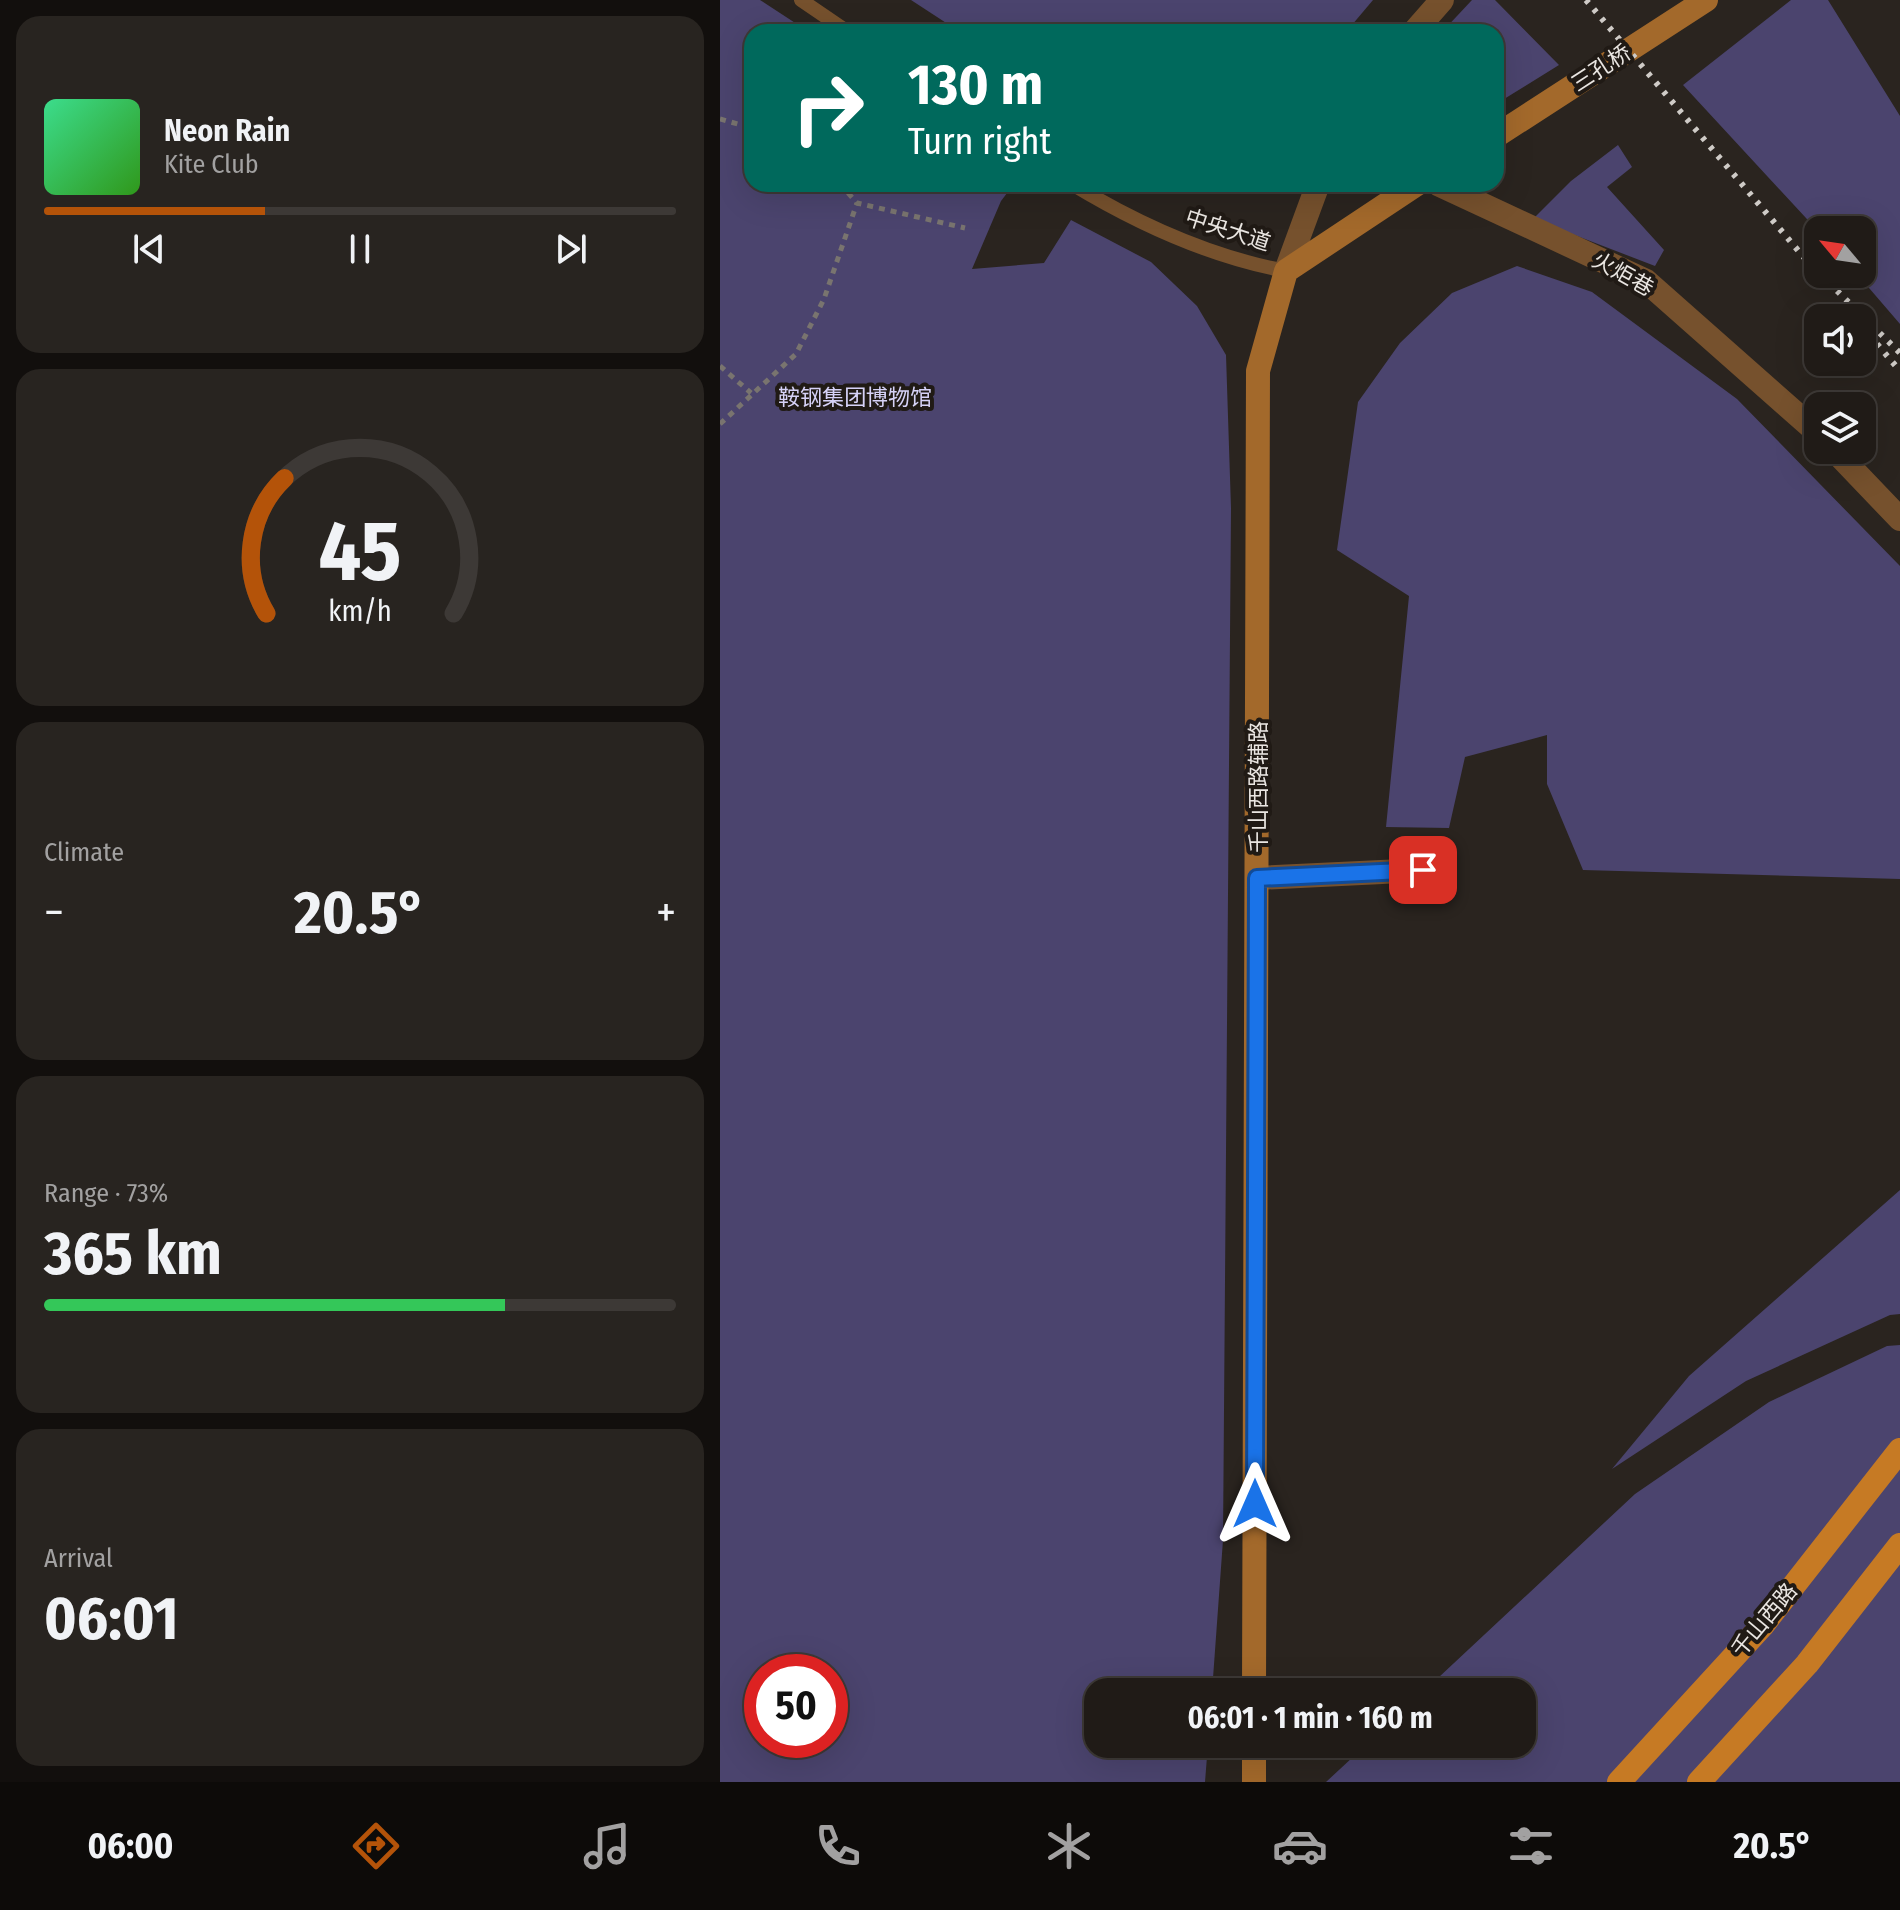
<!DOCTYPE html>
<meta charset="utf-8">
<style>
body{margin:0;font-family:"Fira Sans Condensed","Noto Sans SC",sans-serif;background:#282420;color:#f1f3f6;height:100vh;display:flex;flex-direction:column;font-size:30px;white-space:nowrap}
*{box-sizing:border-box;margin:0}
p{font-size:26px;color:#a2a1a1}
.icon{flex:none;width:44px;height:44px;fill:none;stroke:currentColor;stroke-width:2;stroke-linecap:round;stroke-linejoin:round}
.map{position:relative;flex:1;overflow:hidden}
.panel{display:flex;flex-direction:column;gap:16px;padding:16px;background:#120f0d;width:720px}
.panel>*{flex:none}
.hud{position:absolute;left:24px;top:24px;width:760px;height:168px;border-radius:24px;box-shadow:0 8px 32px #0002,0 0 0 2px #3d3936;background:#00695c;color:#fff;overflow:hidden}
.needle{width:52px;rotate:299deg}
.controls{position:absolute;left:1084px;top:216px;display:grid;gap:16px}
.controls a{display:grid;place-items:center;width:72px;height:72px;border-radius:16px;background:#201b17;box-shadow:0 8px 32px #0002,0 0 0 2px #3d3936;font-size:40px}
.speed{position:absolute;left:24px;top:1654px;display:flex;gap:16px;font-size:40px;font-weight:700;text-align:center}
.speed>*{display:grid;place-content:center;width:104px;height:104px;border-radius:50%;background:#201b17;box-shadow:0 8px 32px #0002,0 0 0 2px #3d3936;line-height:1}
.speed .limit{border:12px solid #d22;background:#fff;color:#111}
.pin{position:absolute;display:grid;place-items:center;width:68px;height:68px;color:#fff;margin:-34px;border-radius:16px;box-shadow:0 4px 12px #0006}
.me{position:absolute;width:88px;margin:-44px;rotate:0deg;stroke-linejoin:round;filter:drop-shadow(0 0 6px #0008)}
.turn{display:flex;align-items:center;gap:28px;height:168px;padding:0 32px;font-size:36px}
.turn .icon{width:104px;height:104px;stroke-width:2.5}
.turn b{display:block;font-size:56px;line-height:68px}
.big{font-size:60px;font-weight:700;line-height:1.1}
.panel .card{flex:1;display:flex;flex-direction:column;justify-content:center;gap:12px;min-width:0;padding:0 28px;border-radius:24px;background:#282420}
.panel .dial{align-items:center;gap:0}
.dial svg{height:208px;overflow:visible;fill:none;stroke:#3d3936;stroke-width:7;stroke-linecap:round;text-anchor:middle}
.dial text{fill:#f1f3f6;stroke:none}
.song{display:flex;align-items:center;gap:24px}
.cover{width:96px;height:96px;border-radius:12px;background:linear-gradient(135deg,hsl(150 70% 55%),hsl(110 70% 35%))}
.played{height:8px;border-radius:4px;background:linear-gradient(90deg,#b45309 35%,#3d3936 35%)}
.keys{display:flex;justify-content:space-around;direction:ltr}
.heat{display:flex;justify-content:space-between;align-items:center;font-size:44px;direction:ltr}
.charge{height:12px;border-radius:6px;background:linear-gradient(90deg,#34c759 73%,#3d3936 0)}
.trip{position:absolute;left:364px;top:1678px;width:452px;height:80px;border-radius:24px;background:#201b17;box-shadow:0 8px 32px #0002,0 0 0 2px #3d3936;font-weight:700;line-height:80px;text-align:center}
.tabs{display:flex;height:128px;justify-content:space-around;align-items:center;background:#0d0b09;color:#a2a1a1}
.tabs .icon{width:56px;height:56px}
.tabs .selected{color:#b45309}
.tabs b{font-size:36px;color:#f1f3f6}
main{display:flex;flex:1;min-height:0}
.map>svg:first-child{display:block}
.green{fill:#4b446e;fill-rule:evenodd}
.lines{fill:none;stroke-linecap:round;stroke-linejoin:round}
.path{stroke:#79746f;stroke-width:5;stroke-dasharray:6 6;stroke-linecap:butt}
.lane{stroke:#76512d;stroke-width:14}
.street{stroke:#76512d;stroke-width:24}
.secondary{stroke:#a3692b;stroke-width:24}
.primary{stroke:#c67a24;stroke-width:24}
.rail{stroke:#cfcbc7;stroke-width:6;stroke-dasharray:4 8;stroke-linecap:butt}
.route-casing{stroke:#114b97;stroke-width:20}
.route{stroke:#1a73e8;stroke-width:14}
.labels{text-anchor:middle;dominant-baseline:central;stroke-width:8;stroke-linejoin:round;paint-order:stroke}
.street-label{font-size:22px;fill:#eae6e2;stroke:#201a15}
.park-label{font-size:22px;fill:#d6d2f7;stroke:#201a15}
</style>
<main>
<section class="panel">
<div class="card">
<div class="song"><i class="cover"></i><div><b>Neon Rain</b><p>Kite Club</p></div></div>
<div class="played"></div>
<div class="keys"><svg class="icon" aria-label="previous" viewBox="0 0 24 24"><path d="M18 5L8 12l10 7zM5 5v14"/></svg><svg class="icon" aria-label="pause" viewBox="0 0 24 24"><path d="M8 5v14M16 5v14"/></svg><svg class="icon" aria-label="next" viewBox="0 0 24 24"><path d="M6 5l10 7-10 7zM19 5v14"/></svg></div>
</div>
<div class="card dial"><svg viewBox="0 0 100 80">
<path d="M14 69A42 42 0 1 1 86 69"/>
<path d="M14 69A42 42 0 0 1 21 17" stroke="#b45309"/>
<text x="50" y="56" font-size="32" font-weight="700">45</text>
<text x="50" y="72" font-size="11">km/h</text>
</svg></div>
<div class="card"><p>Climate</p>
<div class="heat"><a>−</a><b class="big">20.5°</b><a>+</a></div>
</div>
<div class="card"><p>Range · 73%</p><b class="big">365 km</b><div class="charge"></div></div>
<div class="card"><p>Arrival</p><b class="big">06:01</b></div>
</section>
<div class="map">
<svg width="1180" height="1782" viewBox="0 0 1180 1782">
<rect width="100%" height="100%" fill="#2a241f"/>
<g class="green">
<path d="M0,0H40L89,32H32V184H294L281,201L252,269L324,263L351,220L431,262L477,306L506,355L511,508L503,1540L492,1692H378V1744H488L485,1782H0ZM110,1672V1740H42V1672Z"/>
<polygon points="191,0 653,0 626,32 240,32"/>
<polygon points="752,0 775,0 839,65 776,104 776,32 722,32"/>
<polygon points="1071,0 1108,0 1180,116 1180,324 1137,274 1142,274 1142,230 1098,231 963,85"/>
<polygon points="898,145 912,167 887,187 944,250 935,266 813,219 851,181"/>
<polygon points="797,266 872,292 1017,399 1180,566 1180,879 863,870 827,784 827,735 745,757 729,828 666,827 689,596 617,550 638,402 680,343 732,293"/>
<polygon points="1180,1190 1180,1314 1170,1315 1026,1381 892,1469 969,1376"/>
<polygon points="1180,1345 1180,1782 606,1782 647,1744 802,1744 802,1692 703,1692 915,1494 1049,1402 1167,1346"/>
</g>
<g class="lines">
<g class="path">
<polyline points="0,119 32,128"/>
<polyline points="120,184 137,203 245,228"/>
<polyline points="0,366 31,393"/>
<polyline points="0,424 76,354 104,299 137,203"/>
</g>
<g class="lane">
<polyline points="81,0 128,32"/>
<path d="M352,184C418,224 491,257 566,271"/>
</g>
<g class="street">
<polyline points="694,32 722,0"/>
<polyline points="718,184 926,281 1098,433"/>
<polyline points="566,271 598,184"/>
<polyline points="1114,450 1180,519"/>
<polyline points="537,878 703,870"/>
</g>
<g class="secondary">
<polyline points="776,136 986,0"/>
<polyline points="534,1692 538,371 566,271 697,184"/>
<polyline points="534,1782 534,1744"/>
</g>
<g class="primary">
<polyline points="899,1782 1042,1626 1180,1450"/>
<polyline points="979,1782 1087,1664 1180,1545"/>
</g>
<g class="rail">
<polyline points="866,0 1098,274"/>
<polyline points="1100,274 1180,353"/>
<polyline points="1157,344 1180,371"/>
</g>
</g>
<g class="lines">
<defs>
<polyline id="route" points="535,1504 537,878 703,870"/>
</defs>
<use href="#route" class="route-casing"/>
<use href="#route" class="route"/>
</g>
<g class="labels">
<g class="street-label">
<text transform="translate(881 68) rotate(-33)">三孔桥</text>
<text transform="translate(508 230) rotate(18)">中央大道</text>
<text transform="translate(903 274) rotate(29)">火炬巷</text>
<text transform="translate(538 787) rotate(-90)">千山西路辅路</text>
<text transform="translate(1044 1620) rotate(-50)">千山西路</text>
</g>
<g class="park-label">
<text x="135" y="397">鞍钢集团博物馆</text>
</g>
</g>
</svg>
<div class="controls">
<a><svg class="needle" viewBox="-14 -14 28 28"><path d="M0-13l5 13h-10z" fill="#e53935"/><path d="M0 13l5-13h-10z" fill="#a2a1a1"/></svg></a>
<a><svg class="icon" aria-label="sound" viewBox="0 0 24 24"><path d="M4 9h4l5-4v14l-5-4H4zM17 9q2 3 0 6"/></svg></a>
<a><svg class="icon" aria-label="layers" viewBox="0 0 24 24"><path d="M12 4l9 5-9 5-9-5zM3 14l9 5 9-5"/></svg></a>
</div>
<div class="speed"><div class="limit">50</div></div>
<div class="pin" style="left:703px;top:870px;background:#d93025"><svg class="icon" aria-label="arrive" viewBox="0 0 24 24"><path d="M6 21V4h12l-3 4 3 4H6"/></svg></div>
<svg class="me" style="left:535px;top:1504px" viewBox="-20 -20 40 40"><path d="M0-17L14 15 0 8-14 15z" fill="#1a73e8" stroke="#fff" stroke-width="4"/></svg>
<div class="trip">06:01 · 1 min · 160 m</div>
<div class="hud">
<div class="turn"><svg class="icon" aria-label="right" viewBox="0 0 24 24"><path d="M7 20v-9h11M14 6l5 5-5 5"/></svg><div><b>130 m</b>Turn right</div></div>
</div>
</div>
</main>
<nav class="tabs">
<b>06:00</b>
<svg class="icon selected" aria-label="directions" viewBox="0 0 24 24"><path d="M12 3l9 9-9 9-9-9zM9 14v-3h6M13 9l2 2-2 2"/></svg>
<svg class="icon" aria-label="music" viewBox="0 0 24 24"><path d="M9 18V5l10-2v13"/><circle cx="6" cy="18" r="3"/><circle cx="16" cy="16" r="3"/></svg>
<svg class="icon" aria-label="phone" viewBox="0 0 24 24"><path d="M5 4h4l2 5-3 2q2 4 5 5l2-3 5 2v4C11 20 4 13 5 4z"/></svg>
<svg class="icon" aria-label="climate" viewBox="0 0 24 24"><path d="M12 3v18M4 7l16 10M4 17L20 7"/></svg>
<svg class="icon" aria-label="car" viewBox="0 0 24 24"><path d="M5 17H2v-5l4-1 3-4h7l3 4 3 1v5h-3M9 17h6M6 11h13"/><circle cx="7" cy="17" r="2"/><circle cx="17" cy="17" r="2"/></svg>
<svg class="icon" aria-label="filters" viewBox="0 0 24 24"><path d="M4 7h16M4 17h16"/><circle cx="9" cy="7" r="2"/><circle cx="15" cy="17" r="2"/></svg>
<b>20.5°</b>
</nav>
